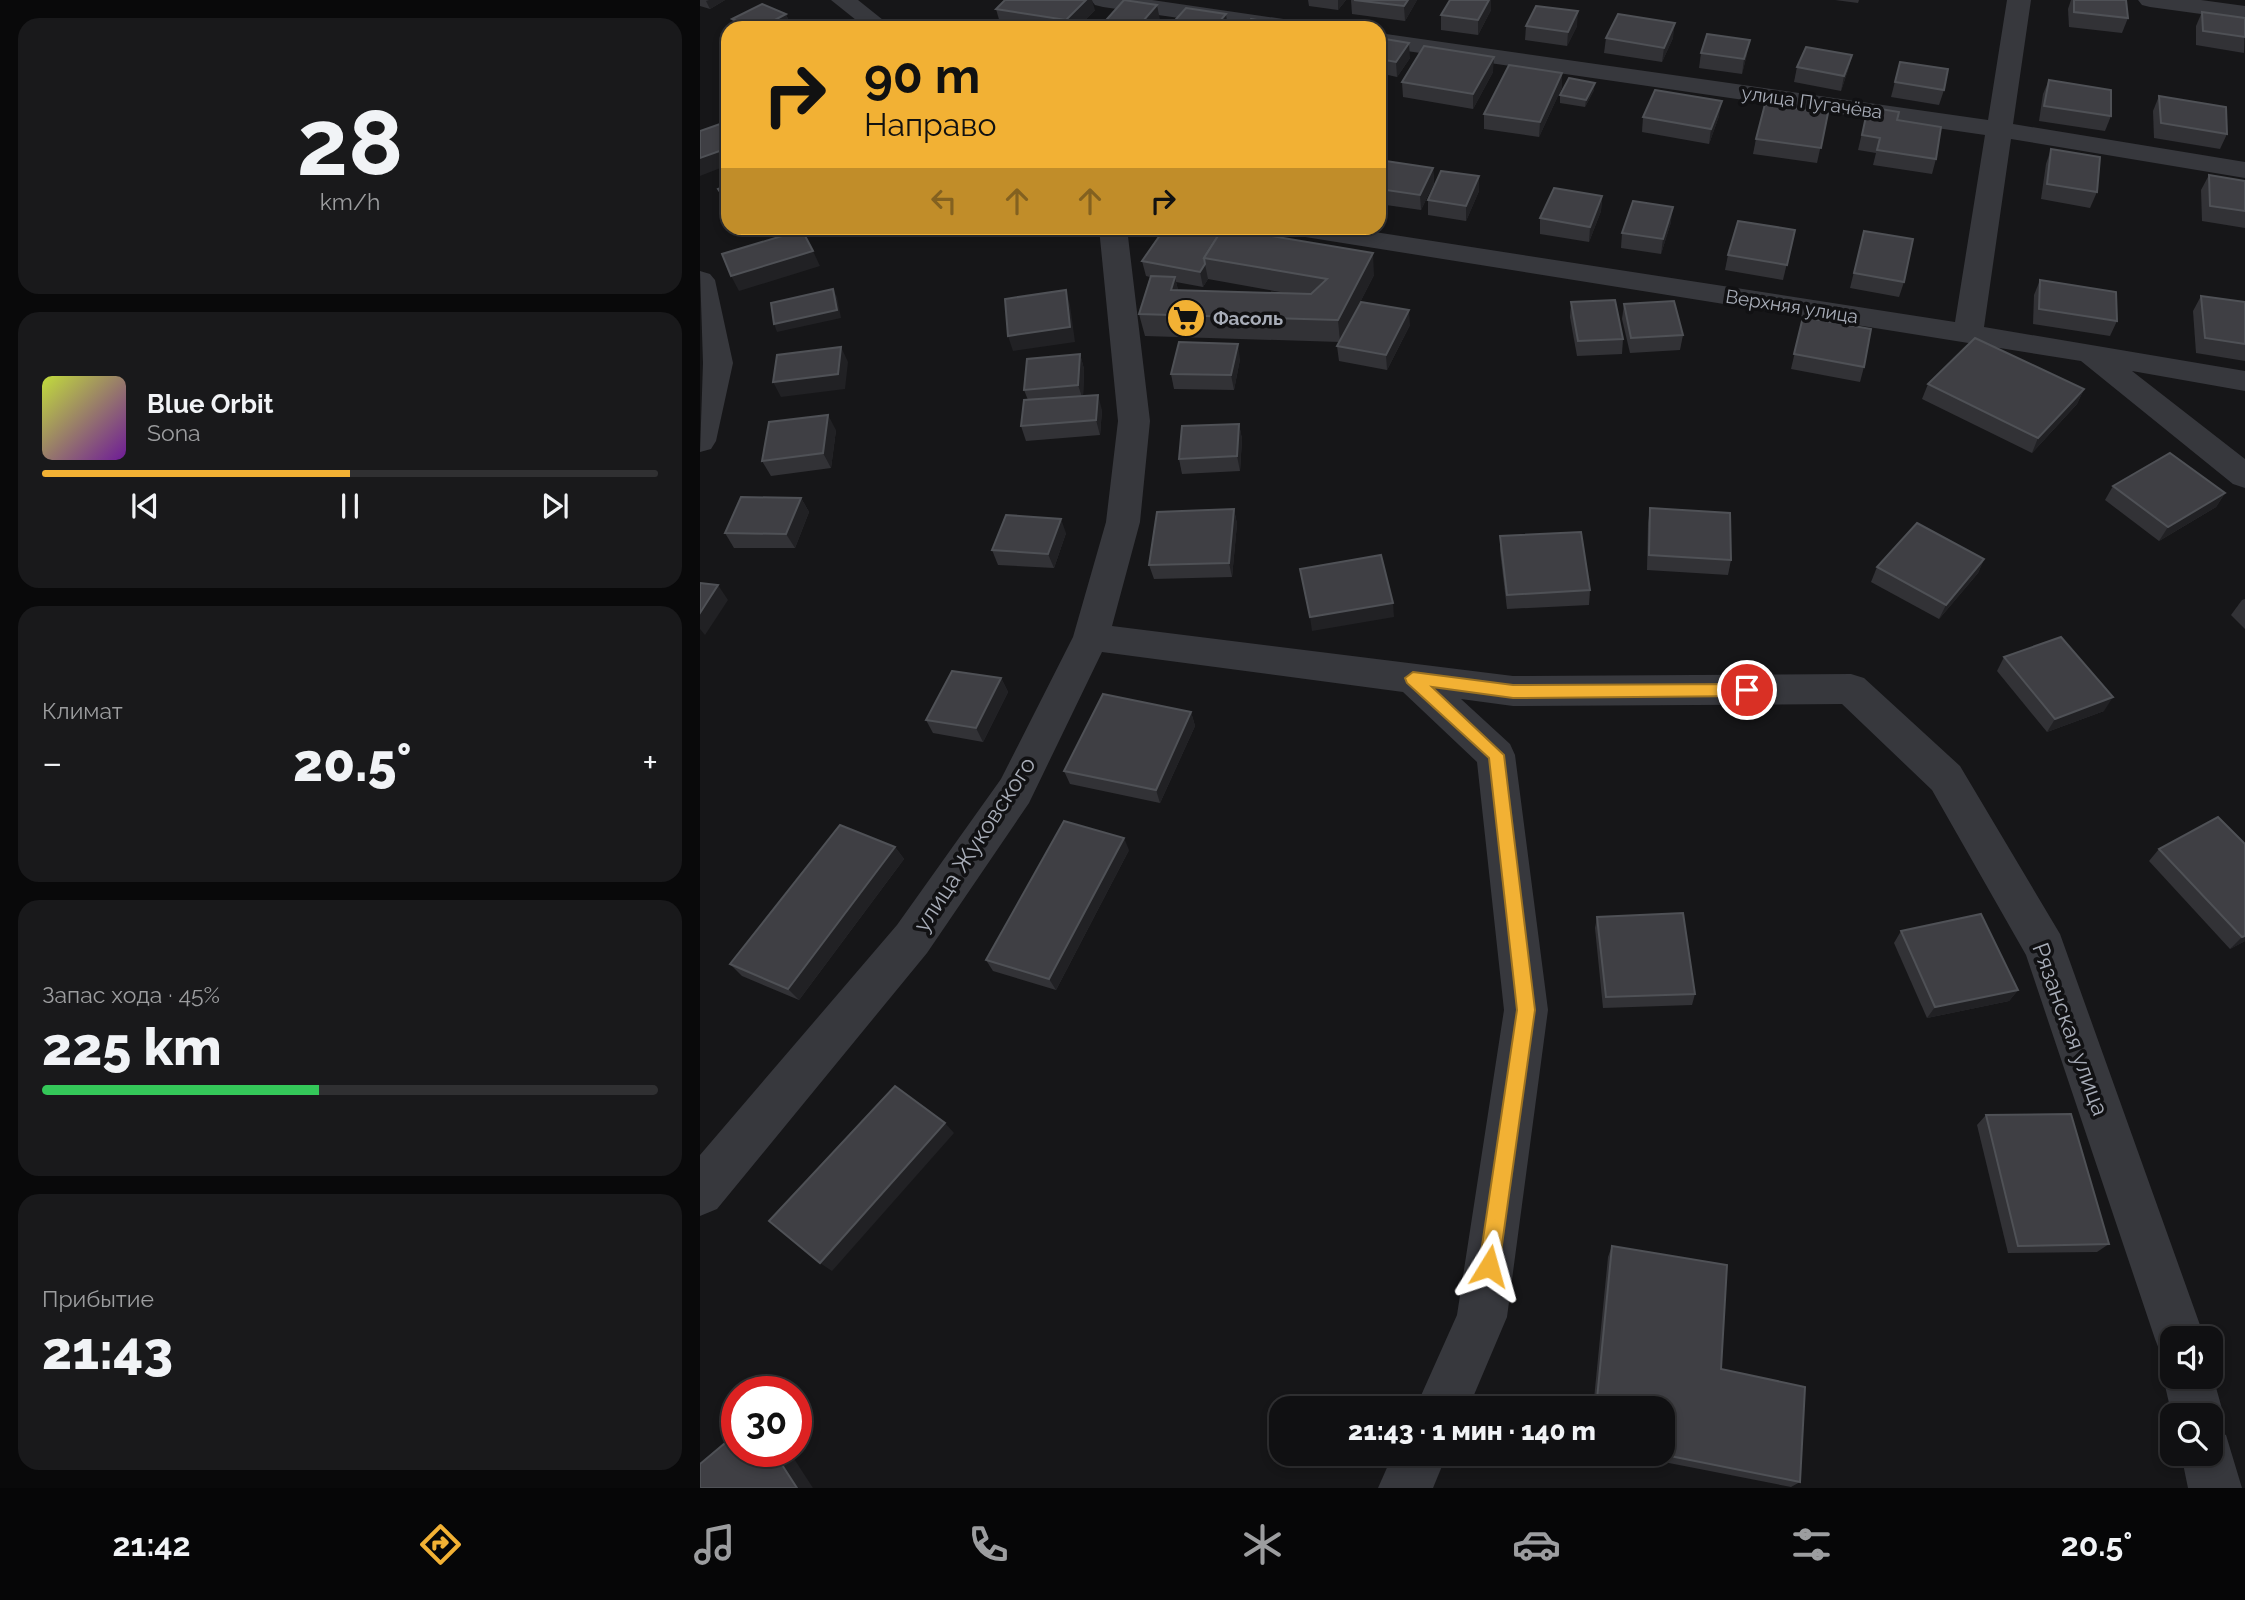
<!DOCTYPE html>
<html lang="ru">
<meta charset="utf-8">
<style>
body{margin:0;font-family:Raleway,sans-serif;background:#19191b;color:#f1f3f6;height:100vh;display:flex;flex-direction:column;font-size:26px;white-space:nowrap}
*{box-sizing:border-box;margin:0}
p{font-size:23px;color:#9c9d9f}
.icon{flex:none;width:38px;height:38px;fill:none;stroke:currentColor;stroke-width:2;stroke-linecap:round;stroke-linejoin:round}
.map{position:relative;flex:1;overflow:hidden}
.details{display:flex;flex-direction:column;gap:18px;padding:18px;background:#09090a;width:700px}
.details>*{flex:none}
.guide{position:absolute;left:21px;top:21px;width:665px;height:214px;border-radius:21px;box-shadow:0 4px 10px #0003,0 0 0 2px #303032;background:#f2b134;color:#111;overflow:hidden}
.buttons{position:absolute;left:1460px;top:1326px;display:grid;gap:14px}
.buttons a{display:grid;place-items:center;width:63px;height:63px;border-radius:14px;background:#101012;box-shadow:0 4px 10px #0003,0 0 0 2px #303032;font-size:35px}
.speed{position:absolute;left:21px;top:1376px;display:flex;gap:14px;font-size:35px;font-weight:700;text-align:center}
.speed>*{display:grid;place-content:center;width:91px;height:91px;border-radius:50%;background:#101012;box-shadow:0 4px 10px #0003,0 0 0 2px #303032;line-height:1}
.speed .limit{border:10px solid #d22;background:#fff;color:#111}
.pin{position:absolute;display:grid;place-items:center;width:60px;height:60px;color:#fff;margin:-30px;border:4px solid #fff;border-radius:50%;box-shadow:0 2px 7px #0007}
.me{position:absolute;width:77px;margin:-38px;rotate:8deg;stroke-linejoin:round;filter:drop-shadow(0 0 5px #0008)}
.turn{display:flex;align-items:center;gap:24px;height:147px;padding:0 28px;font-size:32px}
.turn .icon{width:91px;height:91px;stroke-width:2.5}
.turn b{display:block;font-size:49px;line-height:60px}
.lanes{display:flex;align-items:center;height:66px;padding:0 28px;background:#0003;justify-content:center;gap:35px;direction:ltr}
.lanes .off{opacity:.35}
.big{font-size:52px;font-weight:800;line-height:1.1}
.details .widget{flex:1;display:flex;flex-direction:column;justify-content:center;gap:10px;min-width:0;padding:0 24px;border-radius:21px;background:#19191b}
.details .dial{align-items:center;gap:0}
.dial b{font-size:91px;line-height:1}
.song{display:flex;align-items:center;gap:21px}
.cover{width:84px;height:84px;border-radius:10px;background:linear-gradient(135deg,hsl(70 70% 55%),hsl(280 70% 35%))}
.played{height:7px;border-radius:4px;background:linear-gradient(90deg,#f2b134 50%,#303032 50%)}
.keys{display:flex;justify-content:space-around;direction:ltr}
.heat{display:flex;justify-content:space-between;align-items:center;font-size:38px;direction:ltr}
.charge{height:10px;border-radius:5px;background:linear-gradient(90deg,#34c759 45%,#303032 0)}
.trip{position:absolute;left:569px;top:1396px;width:406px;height:70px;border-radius:21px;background:#101012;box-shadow:0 4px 10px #0003,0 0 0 2px #303032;font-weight:800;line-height:70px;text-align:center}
.menu{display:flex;height:112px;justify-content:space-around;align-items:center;background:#060607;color:#9c9d9f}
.menu .icon{width:49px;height:49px}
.menu .selected{color:#f2b134}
.menu b{font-size:32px;color:#f1f3f6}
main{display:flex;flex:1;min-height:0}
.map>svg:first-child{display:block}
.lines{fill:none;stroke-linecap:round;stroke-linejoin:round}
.minor{fill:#37383d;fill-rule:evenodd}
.wall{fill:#323236;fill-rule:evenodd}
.shaded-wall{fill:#212124}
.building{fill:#3f3f44;stroke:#4f5156;stroke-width:2}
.route{fill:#f2b134;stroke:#9d7322;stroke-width:2}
.labels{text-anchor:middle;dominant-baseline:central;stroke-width:7;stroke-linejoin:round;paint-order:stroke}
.far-street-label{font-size:19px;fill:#a8adb8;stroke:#111113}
.far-poi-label{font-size:19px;font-weight:bold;fill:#a8adb8;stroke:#111113;text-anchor:start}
.street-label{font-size:23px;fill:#a8adb8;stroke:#111113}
</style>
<main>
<section class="details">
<div class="widget dial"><b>28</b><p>km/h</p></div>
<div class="widget">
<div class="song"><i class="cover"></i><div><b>Blue Orbit</b><p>Sona</p></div></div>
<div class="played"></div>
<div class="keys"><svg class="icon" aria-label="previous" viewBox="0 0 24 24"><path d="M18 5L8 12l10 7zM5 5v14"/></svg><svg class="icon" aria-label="pause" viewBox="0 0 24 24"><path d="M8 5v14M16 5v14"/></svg><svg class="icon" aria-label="next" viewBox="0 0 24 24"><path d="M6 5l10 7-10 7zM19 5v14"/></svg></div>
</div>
<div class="widget"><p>Климат</p>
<div class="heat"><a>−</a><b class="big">20.5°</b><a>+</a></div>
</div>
<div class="widget"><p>Запас хода · 45%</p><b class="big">225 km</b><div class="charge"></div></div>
<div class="widget"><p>Прибытие</p><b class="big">21:43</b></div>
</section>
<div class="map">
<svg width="1545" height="1488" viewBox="0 0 1545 1488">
<rect width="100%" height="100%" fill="#161618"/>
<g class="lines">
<g class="minor">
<polygon points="131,0 158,0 193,28 166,28"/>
<polygon points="391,0 452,0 597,21 605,23 609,28 548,28 403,7 395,5"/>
<polygon points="1307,0 1331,0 1313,124 1545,162 1545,178 1311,139 1284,327 1545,371 1545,391 1432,371 1545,459 1545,488 1533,484 1381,361 599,236 589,234 585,228 649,228 1255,322 1285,135 679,47 679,33 1288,120"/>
<polygon points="1438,0 1501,0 1545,6 1545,20 1450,7 1442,5"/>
<polygon points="399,228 427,228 450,421 440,522 412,626 813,676 1151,674 1164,678 1260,766 1360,934 1505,1339 1472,1339 1472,1377 1510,1377 1510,1366 1524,1416 1518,1432 1526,1435 1542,1488 1488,1488 1481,1454 1510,1454 1510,1416 1472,1416 1463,1377 1470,1360 1462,1357 1455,1339 1326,955 1232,790 1142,704 813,706 761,699 810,744 815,755 848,1010 807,1317 768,1409 715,1409 757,1315 804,1010 777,762 703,692 402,652 329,803 227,953 17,1209 0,1216 0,1155 197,925 301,779 373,637 406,522 418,421"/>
<polygon points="0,271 10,274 15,280 33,363 16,441 11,449 0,452 3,363"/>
<polygon points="693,1454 747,1454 733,1488 678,1488"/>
</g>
</g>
<g class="wall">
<polygon points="0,0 25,0 10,9 0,6"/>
<polygon points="608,0 646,0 638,10 609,6"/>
<polygon points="651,0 717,0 705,21 652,14"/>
<polygon points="1135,0 1159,0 1158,3"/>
<polygon points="1371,0 1426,0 1428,18 1422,33 1369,27 1368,9"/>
<polygon points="296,9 395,10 377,28 327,28 300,23"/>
<polygon points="791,10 778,35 741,30 741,15"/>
<polygon points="1502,12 1545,18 1544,53 1496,45 1496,26"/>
<polygon points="86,14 89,22 78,28 39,28 35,27 32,19"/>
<polygon points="826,26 877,26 867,46 825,40"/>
<polygon points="679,38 710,58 697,77 679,73"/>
<polygon points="906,38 973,38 962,62 904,53"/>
<polygon points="1001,53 1047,54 1042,74 999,68"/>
<polygon points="1152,55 1148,70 1141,91 1094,82 1097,67"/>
<polygon points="1200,62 1244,90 1239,105 1191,97"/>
<polygon points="793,72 773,109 703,97 702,82"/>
<polygon points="1349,80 1411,116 1405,131 1339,121 1343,94"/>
<polygon points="862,87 839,137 784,129 784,114"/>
<polygon points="894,90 885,107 860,103 860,95"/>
<polygon points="1459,96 1527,134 1520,149 1454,138 1453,111"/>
<polygon points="1168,107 1197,120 1236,159 1232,174 1173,165 1176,153 1158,150"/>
<polygon points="1128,113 1117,163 1053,154 1056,139"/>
<polygon points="1019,116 1009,144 942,132 943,117"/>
<polygon points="1351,149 1397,192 1390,208 1341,199 1346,164"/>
<polygon points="679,160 733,168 734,183 721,210 679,204"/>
<polygon points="1509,175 1545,181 1545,228 1502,221 1501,190"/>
<polygon points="779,176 779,191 766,221 728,215 728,200"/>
<polygon points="902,196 901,211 889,242 840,234 840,218"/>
<polygon points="971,222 961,254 921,248 922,233"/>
<polygon points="1095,230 1083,280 1025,270 1028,255"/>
<polygon points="1164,231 1204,282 1199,297 1150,288"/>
<path d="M519,234L674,275L651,320L710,325L687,370L639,361L637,346L640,342L445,336L439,314L450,277L446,276L442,261ZM508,279L586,293L478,290L476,282L503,287Z"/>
<polygon points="1340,280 1417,321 1410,336 1333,324 1334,295"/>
<polygon points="1501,296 1545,302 1545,361 1496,353 1493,311"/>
<polygon points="871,302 923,339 922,354 877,356 870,317"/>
<polygon points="924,304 983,335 980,350 930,353 922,319"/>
<polygon points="1103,317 1164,367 1160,382 1091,369"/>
<polygon points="380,354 384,369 383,396 402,410 400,435 326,441 321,426 328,400 324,390"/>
<polygon points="540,359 534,390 474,389 471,374"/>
<polygon points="1228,384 1384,389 1377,404 1332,453 1222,399"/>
<polygon points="539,424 542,439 540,471 482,474 479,459"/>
<polygon points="136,430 131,468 71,476 62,461"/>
<polygon points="1413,486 1525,493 1516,507 1459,541 1405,500"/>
<polygon points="101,498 109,512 95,548 34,548 25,533"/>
<polygon points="950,508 1031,560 1028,575 947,570 948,523"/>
<polygon points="534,509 537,524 532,577 454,579 449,565"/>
<polygon points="366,533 354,568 298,565 292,550"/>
<polygon points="800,536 890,590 889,605 807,609 800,551"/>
<polygon points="1284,559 1278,573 1239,619 1171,582 1177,567"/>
<polygon points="1545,599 1545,629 1531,615 1542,600"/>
<polygon points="1304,657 1404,711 1347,732 1297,671"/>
<polygon points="301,678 308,692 283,742 233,733 226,720"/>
<polygon points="491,712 495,726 460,803 370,784 364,771"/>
<polygon points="1545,844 1545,941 1530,949 1449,861 1459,849"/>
<polygon points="195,847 204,859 99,1000 42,976 30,964"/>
<polygon points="429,850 356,990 293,971 286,960"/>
<polygon points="897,917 995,994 992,1005 903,1008 895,928"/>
<polygon points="1201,931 1318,990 1309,1001 1227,1018 1194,943"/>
<polygon points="1286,1115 1409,1244 1397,1252 1308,1253 1277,1125"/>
<polygon points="912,1246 1021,1369 1100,1482 1091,1487 923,1454 962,1454 962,1409 893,1409 908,1257"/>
</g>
<g class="shaded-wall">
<polygon points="9,0 25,0 10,9 6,1"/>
<polygon points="386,0 392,0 395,10 377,28 368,28 366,20"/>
<polygon points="638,0 646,0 638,10"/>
<polygon points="708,0 717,0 705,21 704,6"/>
<polygon points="789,0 791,0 791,10 778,35 778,20"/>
<polygon points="457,5 460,20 453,28 437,28"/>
<polygon points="878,11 877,26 867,46 868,32"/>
<polygon points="86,14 89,22 78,28 60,28"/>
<polygon points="526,14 528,28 514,28"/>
<polygon points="975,23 973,38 962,62 964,48"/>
<polygon points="1050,40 1047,54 1042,74 1044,59"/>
<polygon points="709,43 710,58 697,77 696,62"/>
<polygon points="1152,55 1148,70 1141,91 1144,76"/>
<polygon points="794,57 793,72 773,109 773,94"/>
<polygon points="862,73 862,87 839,137 840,122"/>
<polygon points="895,83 894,90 885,107 886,100"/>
<polygon points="1022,101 1019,116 1009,144 1011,129"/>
<polygon points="28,148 28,165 0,176 0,158"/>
<polygon points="733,168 734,183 721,210 720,195"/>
<polygon points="779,176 779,191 766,221 766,206"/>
<polygon points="902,196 901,211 889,242 890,227"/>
<polygon points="973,207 971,222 961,254 963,239"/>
<polygon points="113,251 120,266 39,291 31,276"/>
<polygon points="673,253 674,275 640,342 638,320"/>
<polygon points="505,264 508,279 503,287 500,272"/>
<polygon points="475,277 480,299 471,290"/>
<polygon points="133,289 137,297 141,318 77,332 74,324"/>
<polygon points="366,290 370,305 375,342 313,351 308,336"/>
<polygon points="709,310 710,325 687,370 686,355"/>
<polygon points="538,344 540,359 534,390 531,375"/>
<polygon points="141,347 148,362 145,389 81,397 73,382"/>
<polygon points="380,354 384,369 383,400 378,385"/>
<polygon points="1384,389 1377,404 1332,453 1338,438"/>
<polygon points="398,395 402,410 400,435 396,420"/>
<polygon points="128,415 136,430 131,468 123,453"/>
<polygon points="539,424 542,439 540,471 537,456"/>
<polygon points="1525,493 1516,507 1459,541 1468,527"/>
<polygon points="101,498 109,512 95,548 86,534"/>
<polygon points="534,509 537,524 532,577 529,563"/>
<polygon points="361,519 366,533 354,568 348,554"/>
<polygon points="1284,559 1278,573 1239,619 1246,605"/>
<polygon points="18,585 28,600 5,635 0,629 0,613"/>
<polygon points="693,603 694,617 612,631 610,617"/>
<polygon points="301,678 308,692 283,742 276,728"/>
<polygon points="1413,697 1404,711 1347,732 1355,719"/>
<polygon points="491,712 495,726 460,803 456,790"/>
<polygon points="424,838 429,850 356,990 349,979"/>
<polygon points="195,847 204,859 99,1000 88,989"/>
<polygon points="1545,936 1545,941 1530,949 1542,937"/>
<polygon points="1318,990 1309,1001 1227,1018 1235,1007"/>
<polygon points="245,1123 254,1133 132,1271 120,1263"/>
<polygon points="73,1451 89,1451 113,1488 97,1488"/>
</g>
<g class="building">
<polygon points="305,0 386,0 366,20 296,9"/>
<polygon points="424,0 457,5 437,28 399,28"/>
<polygon points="654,0 708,0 704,6"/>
<polygon points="750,0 789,0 778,20 741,15"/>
<polygon points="1374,0 1426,0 1428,18 1374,12"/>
<polygon points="62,4 86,14 60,28 52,28 32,19"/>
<polygon points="836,6 878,11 868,32 826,26"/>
<polygon points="486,8 526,14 514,28 468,28"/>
<polygon points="1502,12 1545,18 1545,37 1503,31"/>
<polygon points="918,14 975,23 964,48 906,38"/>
<polygon points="551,19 604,28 544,28"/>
<polygon points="281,24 299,28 276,28"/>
<polygon points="1007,34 1050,40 1044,59 1001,53"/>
<polygon points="679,38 709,43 696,62 679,59"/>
<polygon points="724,46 794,57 773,94 702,82"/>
<polygon points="1106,47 1152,55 1144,76 1097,67"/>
<polygon points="1200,62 1248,69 1244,90 1195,82"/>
<polygon points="809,65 862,73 840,122 784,114"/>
<polygon points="869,78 895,83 886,100 860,95"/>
<polygon points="1349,80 1411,90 1411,116 1344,106"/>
<polygon points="955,90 1022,101 1011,129 943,117"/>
<polygon points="1459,96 1526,107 1527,134 1461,123"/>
<polygon points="1065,104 1128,113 1121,148 1056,139"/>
<polygon points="1168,107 1199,112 1197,120 1241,127 1236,159 1177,150 1180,138 1162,135"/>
<polygon points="23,123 28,129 28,148 0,158 0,131"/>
<polygon points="1351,149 1400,157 1397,192 1347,184"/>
<polygon points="679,160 733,168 720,195 679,189"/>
<polygon points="741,171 779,176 766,206 728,200"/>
<polygon points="1509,175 1545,181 1545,211 1510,206"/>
<polygon points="28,185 28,204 18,189"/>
<polygon points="854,188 902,196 890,227 840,218"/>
<polygon points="933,201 973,207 963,239 922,233"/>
<polygon points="1038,221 1095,230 1087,265 1028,255"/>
<polygon points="465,228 480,228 519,234 504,258 505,264 500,272 442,261"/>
<polygon points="523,228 673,253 638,320 439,314 451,276 475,277 471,290 611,294 627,279 504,258"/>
<polygon points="102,230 113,251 31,276 22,254"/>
<polygon points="1164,231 1213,239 1204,282 1154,273"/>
<polygon points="1340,280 1416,292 1417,321 1339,309"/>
<polygon points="133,289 137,310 74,324 71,303"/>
<polygon points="366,290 370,327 308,336 305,299"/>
<polygon points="1501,296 1545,302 1545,344 1505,338"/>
<polygon points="915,300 923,339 878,341 871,302"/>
<polygon points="974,301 983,335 931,338 924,304"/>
<polygon points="661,302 709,310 686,355 637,346"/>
<polygon points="1103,317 1171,329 1164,367 1094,354"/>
<polygon points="1275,338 1384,389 1338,438 1228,384"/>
<polygon points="479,342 538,344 531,375 471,374"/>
<polygon points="141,347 138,374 73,382 77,355"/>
<polygon points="380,354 378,385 324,390 327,359"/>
<polygon points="398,395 396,420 321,426 324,400"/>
<polygon points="128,415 123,453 62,461 69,422"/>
<polygon points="539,424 537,456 479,459 482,426"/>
<polygon points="1470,453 1525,493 1468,527 1413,486"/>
<polygon points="41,497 101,498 86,534 25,533"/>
<polygon points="950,508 1030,513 1031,560 949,555"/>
<polygon points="534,509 529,563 449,565 457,512"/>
<polygon points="306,515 361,519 348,554 292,550"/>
<polygon points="1217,523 1284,559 1246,605 1177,567"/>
<polygon points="881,532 890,590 807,595 800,536"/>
<polygon points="681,555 693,603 610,617 600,569"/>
<polygon points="0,583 18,585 0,613"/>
<polygon points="1361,637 1413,697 1355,719 1304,657"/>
<polygon points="252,671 301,678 276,728 226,720"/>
<polygon points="403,694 491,712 456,790 364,771"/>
<polygon points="1518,817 1545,844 1545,936 1542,937 1459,849"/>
<polygon points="364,821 424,838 349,979 286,960"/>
<polygon points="140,825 195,847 88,989 30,964"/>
<polygon points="983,913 995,994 906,997 897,917"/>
<polygon points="1281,914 1318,990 1235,1007 1201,931"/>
<polygon points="195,1086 245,1123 120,1263 69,1221"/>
<polygon points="1371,1114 1409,1244 1318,1246 1286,1115"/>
<polygon points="912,1246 1027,1265 1021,1369 1105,1387 1100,1482 960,1454 962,1454 962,1409 896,1409"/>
<polygon points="37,1433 37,1451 73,1451 97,1488 0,1488 0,1464"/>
</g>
<polygon class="route" points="713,672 813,685 1047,684 1055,690 1047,696 813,698 732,687 804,755 835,1010 799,1266 796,1273 789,1276 782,1273 779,1266 817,1010 789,758 707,683 705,678"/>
<defs>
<symbol id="supermarket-disc" viewBox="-11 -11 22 22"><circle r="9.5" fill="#f2b134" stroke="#111113"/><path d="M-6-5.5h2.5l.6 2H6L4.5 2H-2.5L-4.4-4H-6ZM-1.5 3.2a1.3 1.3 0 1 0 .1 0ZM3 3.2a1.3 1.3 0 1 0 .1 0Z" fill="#111"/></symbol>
</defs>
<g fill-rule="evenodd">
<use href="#supermarket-disc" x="464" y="296" width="44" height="44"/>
</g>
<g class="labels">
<g class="far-street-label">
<text transform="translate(1112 102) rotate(8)">улица Пугачёва</text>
<text transform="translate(1092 306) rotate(9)">Верхняя улица</text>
</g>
<g class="far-poi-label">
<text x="513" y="318">Фасоль</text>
</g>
<g class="street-label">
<text transform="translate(274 844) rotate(-57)">улица Жуковского</text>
<text transform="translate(1371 1029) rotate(70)">Рязанская улица</text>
</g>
</g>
</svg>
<div class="buttons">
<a><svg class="icon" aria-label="sound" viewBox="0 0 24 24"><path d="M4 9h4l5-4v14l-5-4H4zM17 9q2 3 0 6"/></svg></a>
<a><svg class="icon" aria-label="search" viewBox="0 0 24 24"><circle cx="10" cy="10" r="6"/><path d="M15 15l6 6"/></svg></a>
</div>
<div class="speed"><div class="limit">30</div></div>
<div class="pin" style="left:1047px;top:690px;background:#d93025"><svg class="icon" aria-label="arrive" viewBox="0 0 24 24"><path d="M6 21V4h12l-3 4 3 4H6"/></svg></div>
<svg class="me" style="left:789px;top:1266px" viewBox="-20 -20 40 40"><path d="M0-17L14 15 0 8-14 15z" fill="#f2b134" stroke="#fff" stroke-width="4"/></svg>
<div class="trip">21:43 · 1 мин · 140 m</div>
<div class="guide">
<div class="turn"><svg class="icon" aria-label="right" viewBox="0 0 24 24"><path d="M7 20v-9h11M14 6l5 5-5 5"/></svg><div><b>90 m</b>Направо</div></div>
<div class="lanes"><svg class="icon off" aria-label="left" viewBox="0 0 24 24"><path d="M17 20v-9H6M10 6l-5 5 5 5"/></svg><svg class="icon off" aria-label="ahead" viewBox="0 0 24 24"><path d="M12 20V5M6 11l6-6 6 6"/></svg><svg class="icon off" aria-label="ahead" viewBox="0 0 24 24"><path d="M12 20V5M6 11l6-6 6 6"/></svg><svg class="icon" aria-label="right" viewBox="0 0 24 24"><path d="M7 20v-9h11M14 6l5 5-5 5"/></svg></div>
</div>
</div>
</main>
<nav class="menu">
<b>21:42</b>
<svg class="icon selected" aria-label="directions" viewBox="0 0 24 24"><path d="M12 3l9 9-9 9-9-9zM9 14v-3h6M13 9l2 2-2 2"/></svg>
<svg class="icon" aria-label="music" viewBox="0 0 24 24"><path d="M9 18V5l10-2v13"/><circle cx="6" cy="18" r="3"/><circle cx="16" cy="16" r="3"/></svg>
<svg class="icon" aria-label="phone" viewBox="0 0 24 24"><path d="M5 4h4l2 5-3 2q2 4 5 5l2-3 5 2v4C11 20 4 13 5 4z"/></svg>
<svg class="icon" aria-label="climate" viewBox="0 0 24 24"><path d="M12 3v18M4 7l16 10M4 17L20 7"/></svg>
<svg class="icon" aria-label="car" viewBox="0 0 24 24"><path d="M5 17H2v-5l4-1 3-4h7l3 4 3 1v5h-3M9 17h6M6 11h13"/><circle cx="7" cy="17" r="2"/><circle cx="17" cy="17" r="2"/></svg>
<svg class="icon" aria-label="filters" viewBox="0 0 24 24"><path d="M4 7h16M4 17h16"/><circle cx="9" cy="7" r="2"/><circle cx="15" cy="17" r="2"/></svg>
<b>20.5°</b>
</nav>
